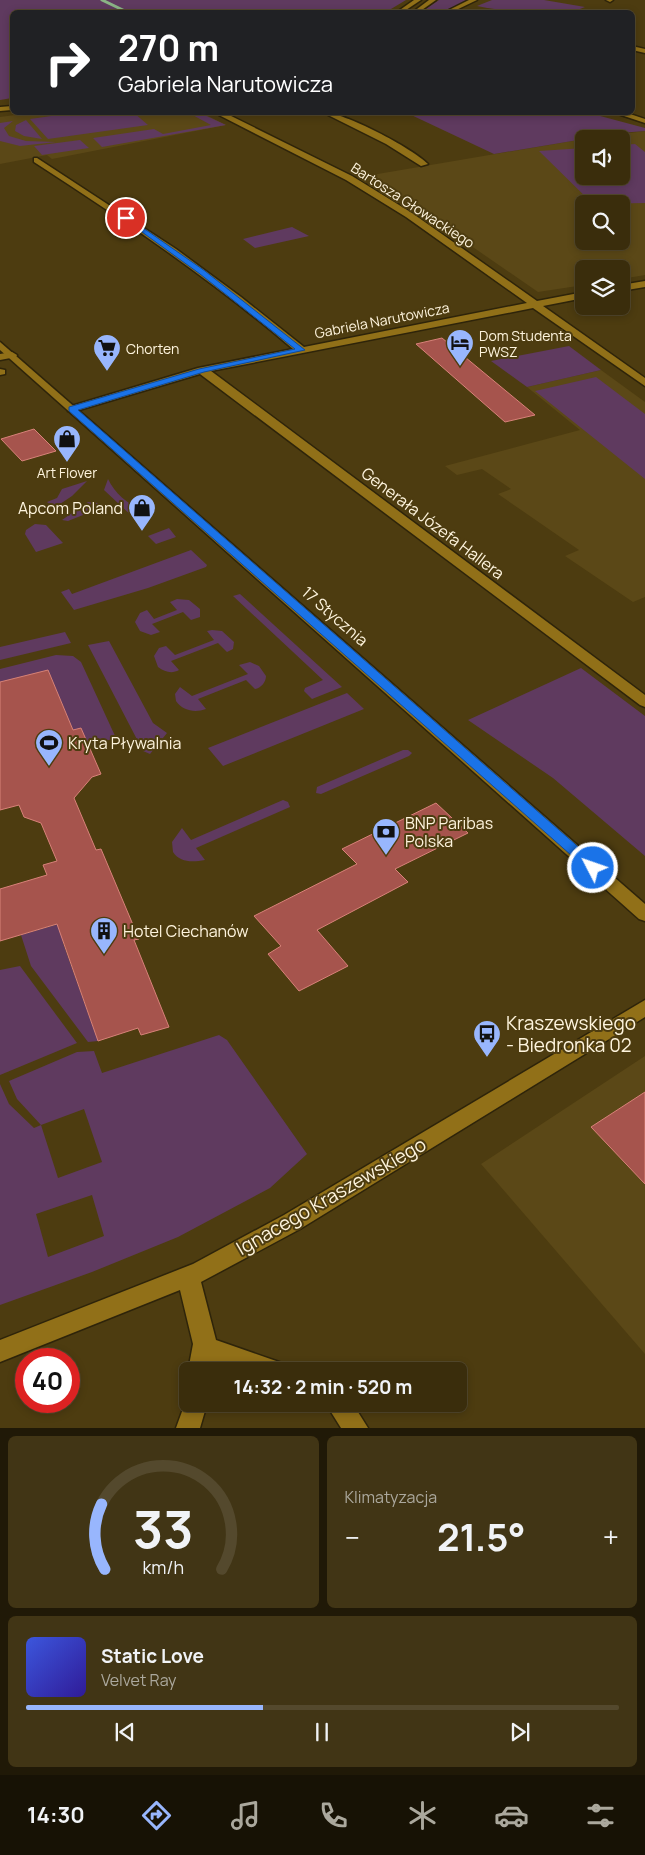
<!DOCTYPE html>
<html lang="pl">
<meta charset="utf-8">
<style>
body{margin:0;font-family:Manrope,sans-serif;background:#413515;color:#f1f3f6;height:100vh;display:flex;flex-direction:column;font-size:19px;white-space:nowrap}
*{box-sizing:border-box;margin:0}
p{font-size:16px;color:#aba89d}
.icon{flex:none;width:28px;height:28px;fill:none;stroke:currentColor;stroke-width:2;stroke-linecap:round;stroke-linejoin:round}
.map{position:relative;height:1428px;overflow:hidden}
.sheet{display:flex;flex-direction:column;gap:8px;padding:8px;background:#201907;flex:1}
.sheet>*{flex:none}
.guide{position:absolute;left:10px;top:10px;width:625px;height:105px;border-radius:8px;box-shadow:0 2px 8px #0003,0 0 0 1px #54492d;background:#202124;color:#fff;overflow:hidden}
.fabs{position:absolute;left:575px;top:130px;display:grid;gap:10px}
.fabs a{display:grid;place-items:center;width:55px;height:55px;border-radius:8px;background:#3a2d0c;box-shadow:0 2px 8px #0003,0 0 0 1px #54492d;font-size:25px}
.speed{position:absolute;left:15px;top:1348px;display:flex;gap:10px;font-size:25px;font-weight:700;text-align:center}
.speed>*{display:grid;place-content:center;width:65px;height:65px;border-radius:50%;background:#3a2d0c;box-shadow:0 2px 8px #0003,0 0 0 1px #54492d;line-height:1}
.speed .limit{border:8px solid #d22;background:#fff;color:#111}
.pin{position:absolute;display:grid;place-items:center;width:42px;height:42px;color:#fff;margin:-21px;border:2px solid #fff;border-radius:50%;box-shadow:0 1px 5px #0007}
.me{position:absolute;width:55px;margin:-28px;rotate:311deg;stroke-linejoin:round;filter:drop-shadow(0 0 4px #0008)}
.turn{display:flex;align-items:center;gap:18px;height:105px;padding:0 25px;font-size:22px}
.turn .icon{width:65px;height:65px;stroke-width:2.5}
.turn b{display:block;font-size:35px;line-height:42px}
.big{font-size:38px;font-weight:700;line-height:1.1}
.sheet .widget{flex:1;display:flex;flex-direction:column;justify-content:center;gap:8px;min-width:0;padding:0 18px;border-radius:8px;background:#413515}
.sheet .dial{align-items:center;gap:0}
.dial svg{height:130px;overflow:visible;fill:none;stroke:#54492d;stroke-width:7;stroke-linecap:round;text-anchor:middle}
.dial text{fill:#f1f3f6;stroke:none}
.song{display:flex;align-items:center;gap:15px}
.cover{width:60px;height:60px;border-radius:8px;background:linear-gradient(135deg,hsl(230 70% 55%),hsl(250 70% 35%))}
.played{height:5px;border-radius:2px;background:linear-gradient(90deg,#98b6fd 40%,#54492d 40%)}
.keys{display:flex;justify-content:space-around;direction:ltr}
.heat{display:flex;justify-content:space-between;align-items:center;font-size:28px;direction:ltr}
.sheet .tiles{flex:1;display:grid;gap:8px;grid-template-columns:1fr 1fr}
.widget:last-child{grid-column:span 2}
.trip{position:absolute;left:179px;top:1362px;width:288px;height:50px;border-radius:8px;background:#3a2d0c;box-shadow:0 2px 8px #0003,0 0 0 1px #54492d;font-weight:700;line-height:50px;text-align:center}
.dock{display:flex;height:80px;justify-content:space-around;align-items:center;background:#171205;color:#aba89d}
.dock .icon{width:35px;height:35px}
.dock .selected{color:#98b6fd}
.dock b{font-size:22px;color:#f1f3f6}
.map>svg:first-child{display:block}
.built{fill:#5b4817;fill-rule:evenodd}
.green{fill:#5f3a5f;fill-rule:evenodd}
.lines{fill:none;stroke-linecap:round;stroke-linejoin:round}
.stream{stroke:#8ab485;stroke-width:3}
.building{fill:#a6544d;stroke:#d88279}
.street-casing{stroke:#2e240a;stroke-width:3}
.secondary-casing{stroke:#2e240a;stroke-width:3}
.street{fill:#917018;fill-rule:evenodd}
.secondary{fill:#917018;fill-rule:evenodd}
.route{fill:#1a73e8;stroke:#114b97}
.labels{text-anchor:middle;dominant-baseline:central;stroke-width:4;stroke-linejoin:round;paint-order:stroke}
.far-street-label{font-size:14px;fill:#fef4dd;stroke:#4d3c10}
.far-poi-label{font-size:14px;fill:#fef4dd;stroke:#4d3c10;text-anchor:start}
.poi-label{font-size:16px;fill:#fef4dd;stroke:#4d3c10;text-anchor:start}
.street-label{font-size:16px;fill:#fef4dd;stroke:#4d3c10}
.near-poi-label{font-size:19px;fill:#fef4dd;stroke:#4d3c10;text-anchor:start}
.near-street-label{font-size:19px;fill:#fef4dd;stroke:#4d3c10}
</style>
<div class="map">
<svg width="645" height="1428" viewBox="0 0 645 1428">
<rect width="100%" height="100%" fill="#4d3c10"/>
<g class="built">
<polygon points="37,112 200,112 226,125 52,159 47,155 0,164 0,117"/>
<path d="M645,131V275L621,279V269H584V285L538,292L422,212L360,177L584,139V176H621V139H585ZM584,204H621V241H584Z"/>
<polygon points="601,370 645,402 645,597 633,602 565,556 579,550 498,494 511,489 482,469 457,475 445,466 580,430 527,387"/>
<polygon points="645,1056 645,1354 481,1164"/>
</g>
<g class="green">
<polygon points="0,0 406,0 386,12 12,12 12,98 0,100"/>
<polygon points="439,0 469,0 442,12 421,12"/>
<path d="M492,0H544L585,7C556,20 509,12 477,6Z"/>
<polygon points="80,112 134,113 148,125 48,139 30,119"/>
<polygon points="189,113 200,113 226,125 102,147 93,138 154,129 163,134 211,125"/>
<polygon points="407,113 589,113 645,128 645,131 620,133 494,154"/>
<polygon points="26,120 42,139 24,136 15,131 16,125"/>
<polygon points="13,121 4,128 9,136 26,141 56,142 20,146 0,141 0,123"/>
<polygon points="80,140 89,148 42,155 34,146"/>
<polygon points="635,144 645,152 645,203 593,204 539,151 584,148 584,176 621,176 621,145"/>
<polygon points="292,227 309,236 255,248 243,239"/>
<polygon points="569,346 601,370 527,387 491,361"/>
<polygon points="596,377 645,414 645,479 535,391"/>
<path d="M108,479C116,496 131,506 148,513L134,518L104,490Z"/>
<polygon points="87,481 72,496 54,508 47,502 57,498 62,489"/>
<polygon points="88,502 98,503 98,509 68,521 62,520"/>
<polygon points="35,524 46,525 63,543 36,552 25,534 26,530"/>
<polygon points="169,528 176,537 156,544 148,536"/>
<polygon points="191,550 207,565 206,567 148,588 74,610 61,592 69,589 72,594"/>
<polygon points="240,594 342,687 312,699 304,691 305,688 323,680 233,596"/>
<polygon points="177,599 189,600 200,609 200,617 191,620 183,612 152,624 160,632 151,635 140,631 135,622 140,613 147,610 154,619 177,610 170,602"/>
<path d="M212,630L222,631L234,642L233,649L227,652L218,643L171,661L179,670C172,674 165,672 158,667L154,656L159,648L166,646L175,655L214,640L207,631Z"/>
<polygon points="65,632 71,643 0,660 0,647"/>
<polygon points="109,641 153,723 167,733 150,754 143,751 88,645"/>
<polygon points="56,655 73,656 81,662 116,738 88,746 73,730 48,670 0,682 0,669"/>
<path d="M250,662L259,666L266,676C266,682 261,688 255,689L246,680L198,699L206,709C195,713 183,711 176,701L175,694L180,687L192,696L248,674L239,665Z"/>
<polygon points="581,668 645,716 645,856 553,778 468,720"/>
<polygon points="347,693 364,709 223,766 208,748"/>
<polygon points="403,750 408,750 412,753 409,756 321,794 316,793 317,787"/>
<path d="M283,800L288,802L290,807L196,848L205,860C193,862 180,863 173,852L172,842L182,828L191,840Z"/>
<polygon points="62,923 63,943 98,1041 88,1042 31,966 21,935"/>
<polygon points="20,966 77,1043 0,1075 0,970"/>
<path d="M219,1035L227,1040L307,1154L270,1188L178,1237L92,1272L0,1305V1084L9,1104L34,1128L41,1125L17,1099L9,1081L77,1052L94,1051L102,1073ZM84,1109L102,1162L58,1178L41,1125ZM92,1195L104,1236L48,1257L36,1214Z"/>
</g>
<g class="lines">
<polyline class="stream" points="102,0 127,12"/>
</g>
<g class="building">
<polygon points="442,338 535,415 505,422 416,344"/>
<polygon points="34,429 56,451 22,461 1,439"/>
<polygon points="48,670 73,730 81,728 101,774 92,777 74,798 96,850 101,849 139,939 134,940 169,1027 141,1035 138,1028 98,1041 57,924 0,941 0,889 47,875 43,865 57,861 41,823 24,817 19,805 0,810 0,682"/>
<polygon points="436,803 468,833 395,869 408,882 317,930 348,966 299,991 268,954 281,946 254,916 357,864 342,849"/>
<polygon points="645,1092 645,1184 591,1127"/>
</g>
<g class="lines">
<defs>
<g id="street">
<polygon points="469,0 477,0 452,12 445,12"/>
<polygon points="606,0 613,0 610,2"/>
<polygon points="632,46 645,49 645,53 632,50"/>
<path d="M213,112H223L352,176L412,213L537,301L584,292V298L543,306L645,378V386L533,308L211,371L645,695V707L640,705L200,374L76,411H68V407L198,368L293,349C212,280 124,220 34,162V158H37L176,249L241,297L304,347L527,303L406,217L346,180Z"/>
<path d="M322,112C344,112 412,148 428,164L421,166L386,144Z"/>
<polygon points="612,112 624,112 645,119 645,123"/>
<polygon points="645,281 645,287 621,291 621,285"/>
<polygon points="12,352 17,355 16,357 0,360 0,354"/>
<polygon points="0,369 5,370 5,374 0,375"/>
<polygon points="645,1000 645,1017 300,1229 201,1282 216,1340 282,1363 286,1371 239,1371 213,1363 212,1371 188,1371 193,1344 180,1290 0,1362 0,1340 193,1264 284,1215"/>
<polygon points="188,1395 188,1404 207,1404 200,1428 176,1428"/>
<polygon points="326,1404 353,1404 368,1428 341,1428"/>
</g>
<g id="secondary">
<polygon points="414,0 421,0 403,12 397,12"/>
<polygon points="429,0 436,0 419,12 413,12"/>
<polygon points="12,106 12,110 0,111 0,107"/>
<polygon points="0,342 645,904 645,921 639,919 0,350"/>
</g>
</defs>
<use href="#street" class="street-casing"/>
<use href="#secondary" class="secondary-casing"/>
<use href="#street" class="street"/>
<use href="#secondary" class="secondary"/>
</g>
<polygon class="route" points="126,216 205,271 305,350 204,372 78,410 598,864 600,868 598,871 589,871 69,411 69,407 199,369 295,349 200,274 124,219"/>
<defs>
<symbol id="hotel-pin" viewBox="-11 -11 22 30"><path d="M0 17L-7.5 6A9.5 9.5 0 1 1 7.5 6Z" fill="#98b6fd" stroke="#4d3c10"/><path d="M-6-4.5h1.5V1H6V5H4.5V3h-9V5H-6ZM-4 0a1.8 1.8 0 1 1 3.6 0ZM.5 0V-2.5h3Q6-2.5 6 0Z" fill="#111"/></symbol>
<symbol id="supermarket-pin" viewBox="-11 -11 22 30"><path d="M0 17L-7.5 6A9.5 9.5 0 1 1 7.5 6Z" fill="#98b6fd" stroke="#4d3c10"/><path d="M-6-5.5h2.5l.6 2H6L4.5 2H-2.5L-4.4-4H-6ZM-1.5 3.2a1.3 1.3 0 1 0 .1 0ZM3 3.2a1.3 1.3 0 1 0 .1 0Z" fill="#111"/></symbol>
<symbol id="shop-pin" viewBox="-11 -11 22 30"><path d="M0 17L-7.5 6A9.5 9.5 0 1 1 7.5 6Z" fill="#98b6fd" stroke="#4d3c10"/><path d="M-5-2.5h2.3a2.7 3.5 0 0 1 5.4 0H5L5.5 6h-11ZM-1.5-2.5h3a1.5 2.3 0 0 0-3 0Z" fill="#111"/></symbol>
<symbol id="stadium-pin" viewBox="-11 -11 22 30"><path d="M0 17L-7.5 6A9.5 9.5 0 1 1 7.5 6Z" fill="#98b6fd" stroke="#4d3c10"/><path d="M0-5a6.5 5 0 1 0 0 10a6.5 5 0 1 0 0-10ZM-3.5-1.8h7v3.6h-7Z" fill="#111"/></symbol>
<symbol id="bank-pin" viewBox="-11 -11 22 30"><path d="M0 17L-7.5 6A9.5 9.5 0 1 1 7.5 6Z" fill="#98b6fd" stroke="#4d3c10"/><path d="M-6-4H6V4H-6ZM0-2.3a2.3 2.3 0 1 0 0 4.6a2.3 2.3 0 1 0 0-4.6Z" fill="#111"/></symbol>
<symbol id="building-pin" viewBox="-11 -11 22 30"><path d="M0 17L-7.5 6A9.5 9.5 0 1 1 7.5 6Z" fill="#98b6fd" stroke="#4d3c10"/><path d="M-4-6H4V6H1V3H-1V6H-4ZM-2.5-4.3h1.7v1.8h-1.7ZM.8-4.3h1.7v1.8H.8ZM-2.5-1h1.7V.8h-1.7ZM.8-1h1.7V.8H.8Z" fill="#111"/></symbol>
<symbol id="bus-pin" viewBox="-11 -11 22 30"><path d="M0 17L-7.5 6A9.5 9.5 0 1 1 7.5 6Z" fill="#98b6fd" stroke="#4d3c10"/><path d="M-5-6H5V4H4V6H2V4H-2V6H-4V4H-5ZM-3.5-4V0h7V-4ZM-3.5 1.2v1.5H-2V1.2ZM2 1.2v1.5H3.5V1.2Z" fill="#111"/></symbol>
</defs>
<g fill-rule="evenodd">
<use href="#hotel-pin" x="444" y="327" width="32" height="43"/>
<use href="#supermarket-pin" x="91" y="332" width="32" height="43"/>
<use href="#shop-pin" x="51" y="423" width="32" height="43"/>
<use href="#shop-pin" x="126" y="492" width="32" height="43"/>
<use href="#stadium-pin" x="33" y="727" width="32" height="43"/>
<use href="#bank-pin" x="370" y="816" width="32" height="43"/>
<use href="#building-pin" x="88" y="915" width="32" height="43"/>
<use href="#bus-pin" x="471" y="1018" width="32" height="43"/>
</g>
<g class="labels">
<g class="far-street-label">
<text transform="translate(413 205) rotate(33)">Bartosza Głowackiego</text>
<text transform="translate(382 320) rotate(-11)">Gabriela Narutowicza</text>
</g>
<g class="far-poi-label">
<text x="479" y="335">Dom Studenta<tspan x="479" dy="16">PWSZ</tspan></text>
<text x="126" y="348">Chorten</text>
<text x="67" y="472" text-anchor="middle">Art Flover</text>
</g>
<g class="poi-label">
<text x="123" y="508" text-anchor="end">Apcom Poland</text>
<text x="68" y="743">Kryta Pływalnia</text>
<text x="405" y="823">BNP Paribas<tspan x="405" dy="18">Polska</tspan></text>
<text x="123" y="931">Hotel Ciechanów</text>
</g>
<g class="street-label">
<text transform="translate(433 523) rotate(37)">Generała Józefa Hallera</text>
<text transform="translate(335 616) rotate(41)">17 Stycznia</text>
</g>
<g class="near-poi-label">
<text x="506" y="1023">Kraszewskiego<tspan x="506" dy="22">- Biedronka 02</tspan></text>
</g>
<g class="near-street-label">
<text transform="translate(331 1196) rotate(-30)">Ignacego Kraszewskiego</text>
</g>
</g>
</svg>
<div class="fabs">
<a><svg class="icon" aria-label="sound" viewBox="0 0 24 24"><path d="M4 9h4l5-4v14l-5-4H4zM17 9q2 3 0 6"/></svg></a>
<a><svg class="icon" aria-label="search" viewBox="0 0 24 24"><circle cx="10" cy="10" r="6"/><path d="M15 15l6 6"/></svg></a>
<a><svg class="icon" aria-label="layers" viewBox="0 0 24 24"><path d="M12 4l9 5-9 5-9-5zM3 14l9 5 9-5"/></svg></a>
</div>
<div class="speed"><div class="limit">40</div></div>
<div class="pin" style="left:126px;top:218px;background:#d93025"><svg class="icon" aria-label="arrive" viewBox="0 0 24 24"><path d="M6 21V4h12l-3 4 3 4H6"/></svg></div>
<svg class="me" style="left:593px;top:868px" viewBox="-20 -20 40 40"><circle r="17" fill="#1a73e8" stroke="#fff" stroke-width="3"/><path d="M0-11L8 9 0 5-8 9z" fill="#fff"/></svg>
<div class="trip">14:32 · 2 min · 520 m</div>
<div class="guide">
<div class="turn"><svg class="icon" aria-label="right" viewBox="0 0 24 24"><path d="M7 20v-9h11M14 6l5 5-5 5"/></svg><div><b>270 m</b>Gabriela Narutowicza</div></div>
</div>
</div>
<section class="sheet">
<div class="tiles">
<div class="widget dial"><svg viewBox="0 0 100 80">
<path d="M14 69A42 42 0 1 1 86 69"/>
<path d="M14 69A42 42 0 0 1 12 29" stroke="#98b6fd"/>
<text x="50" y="56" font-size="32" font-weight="700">33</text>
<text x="50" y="72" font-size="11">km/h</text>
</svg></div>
<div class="widget"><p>Klimatyzacja</p>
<div class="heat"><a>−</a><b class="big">21.5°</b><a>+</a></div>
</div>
<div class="widget">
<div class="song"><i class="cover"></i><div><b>Static Love</b><p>Velvet Ray</p></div></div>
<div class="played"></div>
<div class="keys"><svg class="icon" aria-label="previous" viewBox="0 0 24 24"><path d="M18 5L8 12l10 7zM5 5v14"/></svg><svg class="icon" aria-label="pause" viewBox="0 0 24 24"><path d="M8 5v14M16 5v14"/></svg><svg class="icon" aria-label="next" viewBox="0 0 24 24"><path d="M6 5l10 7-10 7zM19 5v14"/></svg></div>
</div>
</div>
</section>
<nav class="dock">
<b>14:30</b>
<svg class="icon selected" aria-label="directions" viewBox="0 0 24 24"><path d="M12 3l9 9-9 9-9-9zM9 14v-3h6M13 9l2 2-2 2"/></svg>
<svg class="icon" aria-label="music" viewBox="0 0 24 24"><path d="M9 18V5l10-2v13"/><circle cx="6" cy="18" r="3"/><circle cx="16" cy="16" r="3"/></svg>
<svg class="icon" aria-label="phone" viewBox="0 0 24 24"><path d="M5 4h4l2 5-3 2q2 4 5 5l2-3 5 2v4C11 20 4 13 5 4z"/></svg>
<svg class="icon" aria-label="climate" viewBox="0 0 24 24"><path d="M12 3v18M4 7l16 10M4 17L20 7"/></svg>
<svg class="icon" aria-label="car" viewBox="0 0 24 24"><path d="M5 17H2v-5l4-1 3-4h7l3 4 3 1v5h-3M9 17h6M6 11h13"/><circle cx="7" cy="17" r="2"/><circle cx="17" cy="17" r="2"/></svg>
<svg class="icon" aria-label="filters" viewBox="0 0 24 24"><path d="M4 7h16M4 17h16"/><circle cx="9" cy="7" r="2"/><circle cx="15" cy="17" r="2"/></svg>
</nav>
